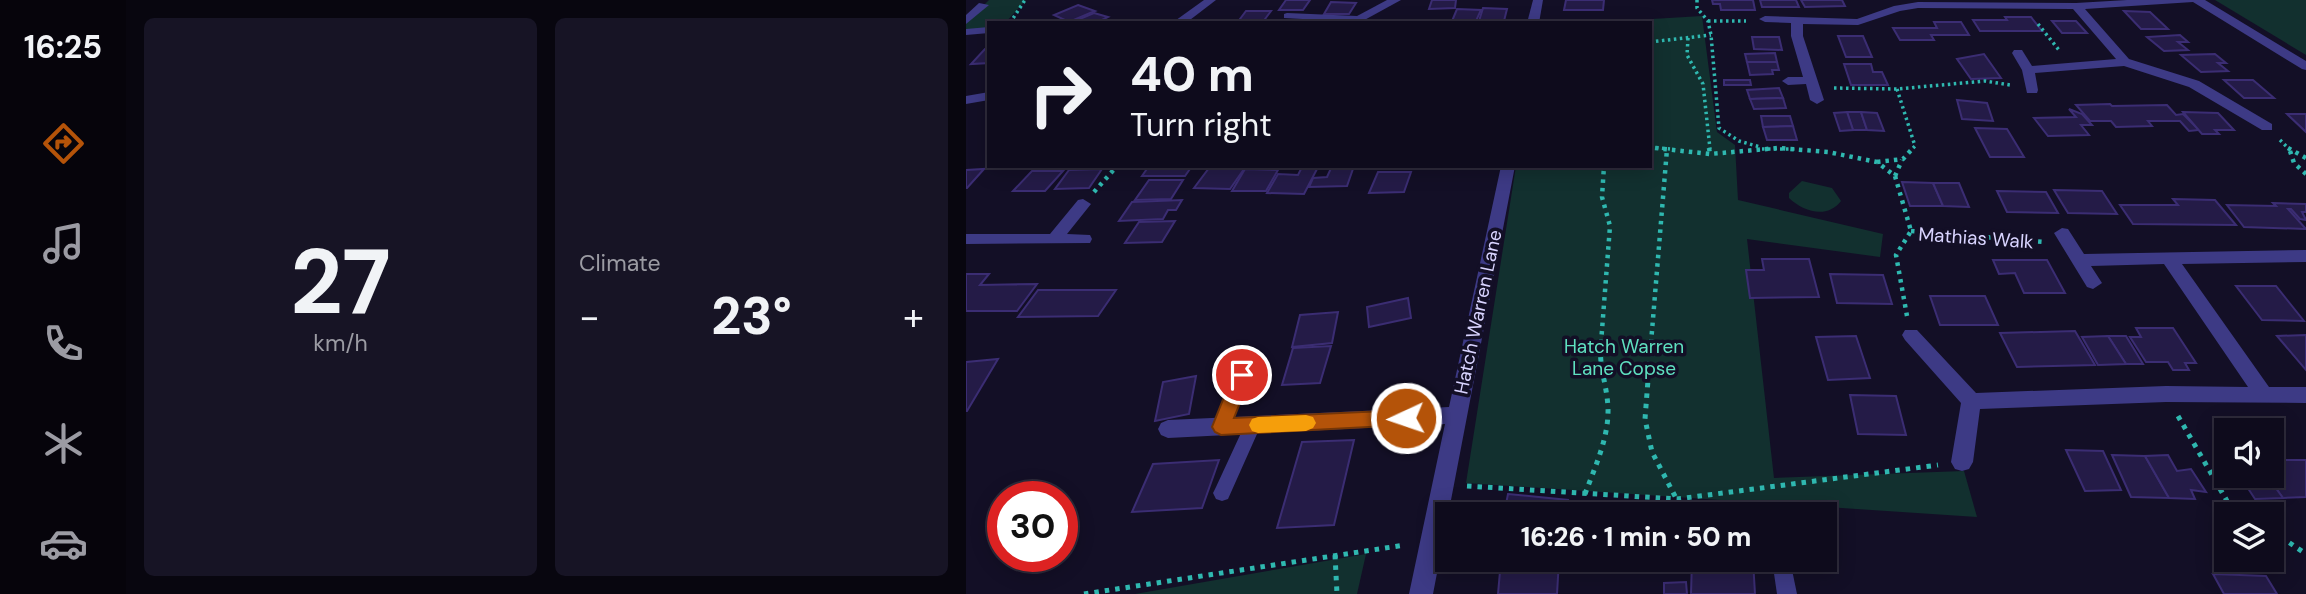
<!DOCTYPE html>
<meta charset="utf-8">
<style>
body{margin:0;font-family:"DM Sans",sans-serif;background:#171425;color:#f1f3f6;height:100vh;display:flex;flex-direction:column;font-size:26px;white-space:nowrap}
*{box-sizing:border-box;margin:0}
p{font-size:23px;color:#9b9ba3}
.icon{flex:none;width:38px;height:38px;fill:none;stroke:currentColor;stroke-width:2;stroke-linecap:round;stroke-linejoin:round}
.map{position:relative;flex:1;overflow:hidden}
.side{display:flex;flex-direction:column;gap:18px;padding:18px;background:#08060f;width:840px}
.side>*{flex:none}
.hud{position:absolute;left:21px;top:21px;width:665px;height:147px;border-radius:0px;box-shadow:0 4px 18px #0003,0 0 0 2px #2e2b3b;background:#0e0b1c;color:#f1f3f6;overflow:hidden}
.buttons{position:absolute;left:1248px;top:418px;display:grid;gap:14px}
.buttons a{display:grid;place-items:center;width:70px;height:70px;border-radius:0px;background:#0e0b1c;box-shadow:0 4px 18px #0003,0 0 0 2px #2e2b3b;font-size:35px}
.speed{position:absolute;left:21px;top:481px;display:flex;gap:14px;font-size:35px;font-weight:700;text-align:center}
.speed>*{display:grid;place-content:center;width:91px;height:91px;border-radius:50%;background:#0e0b1c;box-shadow:0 4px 18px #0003,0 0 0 2px #2e2b3b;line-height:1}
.speed .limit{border:10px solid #d22;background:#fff;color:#111}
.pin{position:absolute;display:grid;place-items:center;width:60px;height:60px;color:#fff;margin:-30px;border:4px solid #fff;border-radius:50%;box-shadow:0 2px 7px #0007}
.me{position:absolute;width:77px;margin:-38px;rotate:267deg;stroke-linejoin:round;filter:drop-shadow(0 0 5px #0008)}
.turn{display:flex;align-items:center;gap:24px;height:147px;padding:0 28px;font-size:32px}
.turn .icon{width:91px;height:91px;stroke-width:2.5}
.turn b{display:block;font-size:49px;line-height:60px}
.big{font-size:52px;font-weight:800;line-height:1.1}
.side .widget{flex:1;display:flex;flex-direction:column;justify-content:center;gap:10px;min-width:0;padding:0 24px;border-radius:10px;background:#171425}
.side .dial{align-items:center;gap:0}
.dial b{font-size:91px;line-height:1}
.heat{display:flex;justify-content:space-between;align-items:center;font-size:38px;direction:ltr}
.side .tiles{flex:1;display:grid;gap:18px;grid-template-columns:repeat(2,1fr)}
.trip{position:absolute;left:469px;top:502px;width:402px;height:70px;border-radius:0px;background:#0e0b1c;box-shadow:0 4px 18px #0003,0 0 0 2px #2e2b3b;font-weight:800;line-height:70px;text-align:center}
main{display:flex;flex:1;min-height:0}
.tab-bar{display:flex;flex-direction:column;width:126px;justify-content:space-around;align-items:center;background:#06040b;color:#9b9ba3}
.tab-bar .icon{width:49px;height:49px}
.tab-bar .on{color:#b45309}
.tab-bar b{font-size:32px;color:#f1f3f6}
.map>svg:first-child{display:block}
.green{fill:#12302f}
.building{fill:#241b47;stroke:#3b2d73;stroke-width:2}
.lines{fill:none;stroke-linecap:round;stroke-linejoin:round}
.path-far2{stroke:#2fb8b0;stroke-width:3.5;stroke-dasharray:2.5 3.5;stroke-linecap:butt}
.path-far1{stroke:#2fb8b0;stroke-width:4.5;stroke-dasharray:3.5 5;stroke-linecap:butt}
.path{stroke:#2fb8b0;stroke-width:5;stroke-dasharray:4.5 6;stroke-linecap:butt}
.service{fill:#3d3a85;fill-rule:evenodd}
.minor{fill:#3d3a85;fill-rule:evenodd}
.route{fill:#b45309;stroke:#753606;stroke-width:2}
.slow{fill:#f59e0b}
.labels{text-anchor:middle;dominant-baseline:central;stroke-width:7;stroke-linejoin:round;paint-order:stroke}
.street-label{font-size:19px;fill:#d9d4ff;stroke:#130f26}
.park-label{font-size:19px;fill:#5fe0c0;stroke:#130f26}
</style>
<main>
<nav class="tab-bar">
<b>16:25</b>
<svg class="icon on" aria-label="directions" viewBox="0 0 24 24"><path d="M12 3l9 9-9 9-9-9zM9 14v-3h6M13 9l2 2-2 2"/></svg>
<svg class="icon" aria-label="music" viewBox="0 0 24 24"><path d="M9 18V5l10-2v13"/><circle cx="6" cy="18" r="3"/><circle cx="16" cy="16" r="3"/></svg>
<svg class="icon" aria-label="phone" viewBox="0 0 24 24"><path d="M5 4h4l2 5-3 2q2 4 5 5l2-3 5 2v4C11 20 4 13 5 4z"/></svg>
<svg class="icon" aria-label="climate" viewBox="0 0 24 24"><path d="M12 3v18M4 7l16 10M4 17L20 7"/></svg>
<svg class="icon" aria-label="car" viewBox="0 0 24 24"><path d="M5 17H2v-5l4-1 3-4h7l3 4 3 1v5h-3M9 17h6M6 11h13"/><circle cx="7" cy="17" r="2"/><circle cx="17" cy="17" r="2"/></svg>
</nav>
<section class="side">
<div class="tiles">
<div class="widget dial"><b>27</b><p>km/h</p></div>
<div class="widget"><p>Climate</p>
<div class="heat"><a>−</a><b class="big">23°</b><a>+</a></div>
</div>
</div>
</section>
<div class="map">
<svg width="1340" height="594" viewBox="0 0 1340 594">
<rect width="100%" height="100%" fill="#130f26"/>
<g class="green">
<polygon points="23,0 60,0 39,23 23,23 23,28 0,30 0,23"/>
<polygon points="1249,0 1340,0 1340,55"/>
<polygon points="736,16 751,132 769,145 772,200 917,234 914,257 781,239 808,478 998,471 1011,517 500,483 550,166 684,166 684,23 620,23"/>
<path d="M836,181L866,188L875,201C861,219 838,212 823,198V193Z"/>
<polygon points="400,554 391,594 169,594"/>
</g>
<g class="building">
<polygon points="320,0 344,0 337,10 313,10"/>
<polygon points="466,0 490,0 489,8 463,9"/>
<polygon points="600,0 638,0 637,10 598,10"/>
<polygon points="746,0 787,0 789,10 755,10 754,4 747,4"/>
<polygon points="794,0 830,0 833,7 796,7"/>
<polygon points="835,0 876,0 879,6 839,7"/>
<polygon points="365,2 390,3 383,14 358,14"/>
<polygon points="112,5 129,11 103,22 88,15"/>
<polygon points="517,8 541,9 538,21 513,21"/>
<polygon points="491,9 515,10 510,21 486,21"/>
<polygon points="280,11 305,11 296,23 271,23"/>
<polygon points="1158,11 1184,12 1202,29 1175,29"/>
<polygon points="128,13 142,17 130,23 104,23"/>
<polygon points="1039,17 1065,17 1076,31 1014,31 1007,20 1041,20"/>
<polygon points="1086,21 1110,21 1121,33 1096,33"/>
<polygon points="968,22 995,22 1003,35 965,35 968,40 934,40 927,28 971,28"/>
<polygon points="1214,35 1222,42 1212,42 1222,50 1198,51 1181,37"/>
<polygon points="872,36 897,36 906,57 880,57"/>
<polygon points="786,37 813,37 816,50 788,49"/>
<polygon points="19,49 23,49 23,63 5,64"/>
<polygon points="809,53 811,62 781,62 779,54"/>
<polygon points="1018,54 1035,78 1005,79 991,59"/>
<polygon points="1249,54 1260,63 1252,63 1262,71 1235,72 1215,55"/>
<polygon points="781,62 811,62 813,70 806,70 807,74 784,75"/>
<polygon points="878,64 905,64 907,72 916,72 922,85 885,85"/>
<polygon points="758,80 784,80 785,85 758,85"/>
<polygon points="1258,80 1287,80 1308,98 1278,98"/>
<polygon points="813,88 817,98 784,99 781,90"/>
<polygon points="817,98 820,108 788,109 784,99"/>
<polygon points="991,100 1021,103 1027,121 996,119"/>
<polygon points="1144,104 1146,106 1201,105 1210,115 1217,114 1233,130 1223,131 1214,121 1182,121 1186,126 1150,127 1145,121 1124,121 1110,105"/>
<polygon points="1103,109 1116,114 1126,125 1115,125 1123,135 1082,136 1068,118 1110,117"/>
<polygon points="881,112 895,112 901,130 887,130"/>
<polygon points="881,112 887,130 874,131 868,113"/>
<polygon points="895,112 911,113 918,131 901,130"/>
<polygon points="1217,112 1252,113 1268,130 1249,130 1253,134 1236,134"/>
<polygon points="1321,114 1340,114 1340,132"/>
<polygon points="795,116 824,116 827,126 797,127"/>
<polygon points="827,126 831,140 801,140 797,127"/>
<polygon points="1009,128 1041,129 1058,157 1024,157"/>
<polygon points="183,166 226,166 219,176 176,176"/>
<polygon points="366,166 388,166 381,186 343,187 347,178 361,177"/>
<polygon points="243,168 278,169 264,189 228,188"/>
<polygon points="18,169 1,188 0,188 0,170"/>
<polygon points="136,169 123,188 89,189 103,170"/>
<polygon points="279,169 312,170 300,191 266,191"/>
<polygon points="335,169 351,169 338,194 301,193 312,174 332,175"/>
<polygon points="66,171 97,171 79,191 47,191"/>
<polygon points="412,172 445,172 438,192 403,193"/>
<polygon points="183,180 217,180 205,199 169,200"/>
<polygon points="936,182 967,183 977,206 944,206"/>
<polygon points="967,183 993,183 1003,207 977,206"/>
<polygon points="1088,190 1136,191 1151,214 1102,213"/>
<polygon points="1031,191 1080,192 1092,213 1041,212"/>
<polygon points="1207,199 1249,200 1270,225 1167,224 1154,205 1212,205"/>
<polygon points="216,200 210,210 202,210 197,219 153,221 166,202"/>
<polygon points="1307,203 1340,204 1340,212 1336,212 1340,220 1334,219 1325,209 1322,209 1340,229 1278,227 1261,205 1310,206"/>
<polygon points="209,221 196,242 159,243 173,222"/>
<polygon points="796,259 843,259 853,297 784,298 780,270 798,270"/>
<polygon points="1027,260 1081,260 1099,293 1058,293 1049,273 1033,274"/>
<polygon points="0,274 23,274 14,285 71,284 51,311 0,311"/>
<polygon points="864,274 917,275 926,304 871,303"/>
<polygon points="1270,286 1310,286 1338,321 1296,320"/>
<polygon points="72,290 150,290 132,316 52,317"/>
<polygon points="964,296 1019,296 1032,325 974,325"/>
<polygon points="442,298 445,318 403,327 401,307"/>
<polygon points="372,312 366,343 326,347 334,315"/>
<polygon points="1170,328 1207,328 1230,363 1219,363 1223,370 1207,370 1202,362 1180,362 1164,337 1175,337"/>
<polygon points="1109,331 1129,365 1051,367 1034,333"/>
<polygon points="1340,335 1340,370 1311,336"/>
<polygon points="890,336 904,378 862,380 850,337"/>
<polygon points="1142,336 1160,336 1177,364 1160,364"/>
<polygon points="1142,336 1160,364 1132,365 1116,337"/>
<polygon points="365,346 354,383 316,385 327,348"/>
<polygon points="32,359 1,411 0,411 0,362"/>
<polygon points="230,376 223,414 189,421 197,382"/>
<polygon points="884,395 930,396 940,435 892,434"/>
<polygon points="388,440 368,525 311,528 336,442"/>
<polygon points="1100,450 1137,451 1155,490 1119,491"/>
<polygon points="1146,455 1179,456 1203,498 1165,497"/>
<polygon points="1202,455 1211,471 1225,469 1240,492 1225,490 1229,499 1203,498 1179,456"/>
<polygon points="253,460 236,508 166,512 187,464"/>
<polygon points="1306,460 1340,460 1340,497 1317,498 1301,476 1306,476"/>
<polygon points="1274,476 1301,476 1317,498 1289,499"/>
<polygon points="542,494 602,500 600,514 538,514"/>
<polygon points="535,560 593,560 591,594 532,594"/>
<polygon points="726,560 787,560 789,594 725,594"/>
<polygon points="1247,574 1300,576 1311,594 1258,594"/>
<polygon points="720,582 721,594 698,594 698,583"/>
</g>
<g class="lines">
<g class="path-far2">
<polyline points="731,0 731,8 742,21 745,35 753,128 773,141 794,147"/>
<polyline points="742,21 780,21"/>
<polyline points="44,23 59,0"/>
<polyline points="1072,24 1093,50"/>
<polyline points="722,38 721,55 737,84 744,149"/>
<polyline points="684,42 745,35"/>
<polyline points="868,88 931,89 1019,81 1044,85"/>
<polyline points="931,89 949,146 946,149"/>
<polyline points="1314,140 1323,149"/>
<polyline points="684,147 704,149"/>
<polyline points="796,149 829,149"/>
</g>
<g class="path-far1">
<polyline points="689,148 744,154 812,148 862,152 911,162 929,176 945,231"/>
<polyline points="743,148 744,154"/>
<polyline points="1322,148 1340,158"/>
<polyline points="1324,151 1328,163 1340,174"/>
<polyline points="911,162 937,159 947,148"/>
<polyline points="929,176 936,160"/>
<polyline points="128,192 151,166"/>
<polyline points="945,231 1078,242"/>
<polyline points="941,316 930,255 945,231"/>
<polyline points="635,343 644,226 636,197 638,166"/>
<polyline points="685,343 701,149"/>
</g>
<g class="path">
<polyline points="685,341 679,419 686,452 710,498"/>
<polyline points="1212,416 1261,501 1281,514"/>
<polyline points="501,486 711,499 972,465"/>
<path d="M619,494C629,467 643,437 642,408C641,384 632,365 635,341"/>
<polyline points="1306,531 1340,554"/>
<polyline points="369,555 371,594"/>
<polyline points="118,594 439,545"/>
</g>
<g class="service">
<polygon points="321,13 391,16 396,19 391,22 318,18 318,14"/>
<polygon points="276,369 281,371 284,375 263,427 261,432 255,434 249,432 247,427 268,375 271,371"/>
<polygon points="287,418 293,420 295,425 262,499 256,501 250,499 247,493 250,487 281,420"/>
<polygon points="806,560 824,560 831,594 811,594"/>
</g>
<g class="minor">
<polygon points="238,0 250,0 220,23 206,23"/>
<polygon points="421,0 435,0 393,23 378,23"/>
<polygon points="567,0 577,0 573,23 561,23"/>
<polygon points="1161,0 1239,0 1340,61 1340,70 1336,69 1227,2 1119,9 1163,59 1233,81 1306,124 1306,130 1296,130 1223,87 1158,66 1069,73 1072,90 1071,93 1061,93 1056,70 1046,53 1048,50 1056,50 1066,66 1150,59 1107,9 952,8 934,11 892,25 837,24 837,36 858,100 851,104 844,100 840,84 822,85 816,81 822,77 837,77 825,36 825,23 799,22 793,19 799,16 891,19 928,6 952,2 1110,3"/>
<polygon points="13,3 23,5 0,24 0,15"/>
<polygon points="23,27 23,33 0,35 0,29"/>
<polygon points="23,92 23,100 0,104 0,96"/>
<polygon points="535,166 549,166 467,594 443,594 479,424 202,438 195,435 192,429 195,423 202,420 483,407"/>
<polygon points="117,199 125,204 101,234 124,235 126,239 124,243 0,244 0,234 84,234 112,200"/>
<polygon points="1096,228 1102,229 1118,254 1340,250 1340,262 1216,264 1303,387 1340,387 1340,403 1200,402 1014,409 1007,462 1003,469 996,471 989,469 985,462 995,403 939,340 936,335 939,330 951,330 1010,393 1200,386 1282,387 1198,264 1125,266 1136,283 1127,289 1121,287 1088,233"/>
</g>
</g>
<polygon class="route" points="276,368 282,370 285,375 268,418 440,410 446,412 449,418 446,423 440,425 255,435 249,432 246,427 267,375 270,370"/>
<polygon class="slow" points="340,415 347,417 350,423 347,428 340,431 292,433 286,431 283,425 286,419 292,417"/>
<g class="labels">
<g class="street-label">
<text transform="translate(1010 238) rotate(4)">Mathias Walk</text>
<text transform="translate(512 312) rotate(-78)">Hatch Warren Lane</text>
</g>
<g class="park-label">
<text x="658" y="346">Hatch Warren<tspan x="658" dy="22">Lane Copse</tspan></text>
</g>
</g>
</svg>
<div class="buttons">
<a><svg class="icon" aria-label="sound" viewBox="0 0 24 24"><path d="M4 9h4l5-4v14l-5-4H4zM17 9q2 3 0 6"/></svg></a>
<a><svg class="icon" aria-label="layers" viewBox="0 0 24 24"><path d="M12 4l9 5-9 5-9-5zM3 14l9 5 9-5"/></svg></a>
</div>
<div class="speed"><div class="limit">30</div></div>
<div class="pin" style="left:276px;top:375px;background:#d93025"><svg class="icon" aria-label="arrive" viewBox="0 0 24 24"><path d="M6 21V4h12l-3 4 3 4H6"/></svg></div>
<svg class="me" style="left:440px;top:418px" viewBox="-20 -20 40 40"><circle r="17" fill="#b45309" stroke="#fff" stroke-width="3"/><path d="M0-11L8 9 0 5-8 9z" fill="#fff"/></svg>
<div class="trip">16:26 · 1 min · 50 m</div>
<div class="hud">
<div class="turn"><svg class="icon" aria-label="right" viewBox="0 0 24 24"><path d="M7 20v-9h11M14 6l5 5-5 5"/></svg><div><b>40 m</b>Turn right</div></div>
</div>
</div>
</main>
